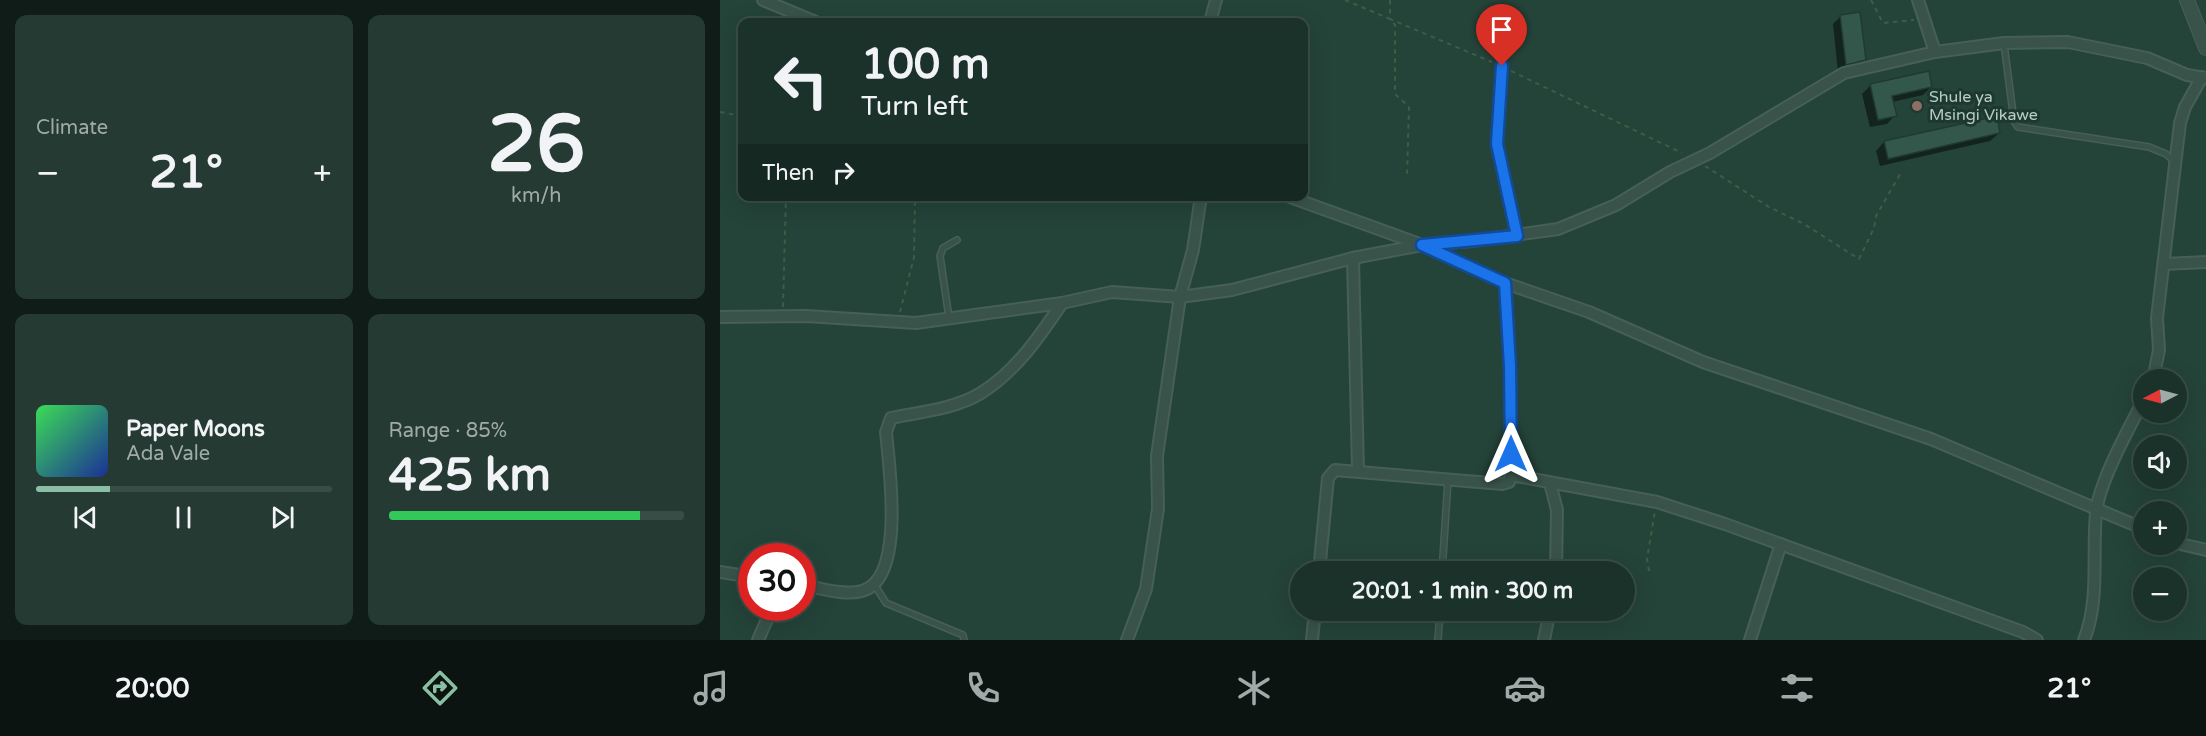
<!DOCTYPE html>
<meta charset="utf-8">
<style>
body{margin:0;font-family:"Varela Round",sans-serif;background:#243a33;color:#f1f3f6;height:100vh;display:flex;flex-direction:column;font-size:22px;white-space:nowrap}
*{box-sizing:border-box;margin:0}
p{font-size:20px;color:#a0aaa9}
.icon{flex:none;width:33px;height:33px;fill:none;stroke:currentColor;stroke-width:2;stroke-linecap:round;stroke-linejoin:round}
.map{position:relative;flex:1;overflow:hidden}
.panel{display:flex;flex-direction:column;gap:15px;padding:15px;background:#0f1c18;width:720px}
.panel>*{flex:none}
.guide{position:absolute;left:18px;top:18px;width:570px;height:183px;border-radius:12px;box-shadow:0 6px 24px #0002,0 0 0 2px #394d47;background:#1b322b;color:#f1f3f6;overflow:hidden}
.needle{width:39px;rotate:264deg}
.buttons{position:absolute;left:1413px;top:369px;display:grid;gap:12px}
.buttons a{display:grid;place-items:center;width:54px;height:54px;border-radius:50%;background:#1b322b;box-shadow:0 6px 24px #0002,0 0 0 2px #394d47;font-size:30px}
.speed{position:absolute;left:18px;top:543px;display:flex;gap:12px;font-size:30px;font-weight:700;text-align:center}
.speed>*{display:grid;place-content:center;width:78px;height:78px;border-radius:50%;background:#1b322b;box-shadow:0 6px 24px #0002,0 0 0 2px #394d47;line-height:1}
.speed .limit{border:9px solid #d22;background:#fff;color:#111}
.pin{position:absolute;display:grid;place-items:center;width:51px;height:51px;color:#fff;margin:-62px -26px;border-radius:50% 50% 50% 0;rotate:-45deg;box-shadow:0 0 6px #0007}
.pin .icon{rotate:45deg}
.me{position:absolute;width:66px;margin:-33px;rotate:0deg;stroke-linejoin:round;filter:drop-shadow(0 0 4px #0008)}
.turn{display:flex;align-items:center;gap:21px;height:126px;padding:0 24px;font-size:27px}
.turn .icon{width:78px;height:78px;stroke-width:2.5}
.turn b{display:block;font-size:42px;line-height:51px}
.then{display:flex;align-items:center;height:57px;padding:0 24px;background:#0003;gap:12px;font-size:22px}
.big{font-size:45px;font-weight:700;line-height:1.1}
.panel .tile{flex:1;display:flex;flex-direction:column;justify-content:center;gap:9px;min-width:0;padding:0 21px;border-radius:12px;background:#243a33}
.panel .dial{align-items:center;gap:0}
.dial b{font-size:78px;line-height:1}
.song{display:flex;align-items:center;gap:18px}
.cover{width:72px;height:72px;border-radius:9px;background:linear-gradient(135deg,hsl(130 70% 55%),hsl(230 70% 35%))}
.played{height:6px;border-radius:3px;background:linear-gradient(90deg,#8abfa5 25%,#394d47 25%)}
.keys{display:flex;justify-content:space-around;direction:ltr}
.heat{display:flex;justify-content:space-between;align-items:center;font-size:33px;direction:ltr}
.charge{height:9px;border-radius:4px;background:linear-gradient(90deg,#34c759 85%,#394d47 0)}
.panel .tiles{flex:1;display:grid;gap:15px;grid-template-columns:repeat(2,1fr)}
.trip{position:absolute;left:570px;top:561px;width:345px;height:60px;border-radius:30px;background:#1b322b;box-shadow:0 6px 24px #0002,0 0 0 2px #394d47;font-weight:700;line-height:60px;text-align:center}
.menu{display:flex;height:96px;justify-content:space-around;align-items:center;background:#0b1411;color:#a0aaa9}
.menu .icon{width:42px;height:42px}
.menu .selected{color:#8abfa5}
.menu b{font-size:27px;color:#f1f3f6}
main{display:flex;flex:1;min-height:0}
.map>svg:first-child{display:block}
.shadow{fill:#0007}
.building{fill:#33584b;stroke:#203a32;stroke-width:1.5}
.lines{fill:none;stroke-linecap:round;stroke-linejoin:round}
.service-casing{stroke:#465f57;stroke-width:8}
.minor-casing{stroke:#465f57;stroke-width:14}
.tertiary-casing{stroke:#465f57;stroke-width:16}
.path{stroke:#405c45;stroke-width:2;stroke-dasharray:4.5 4.5;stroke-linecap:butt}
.service{stroke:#39534a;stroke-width:5}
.minor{stroke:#39534a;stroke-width:10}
.tertiary{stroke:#39534a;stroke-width:14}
.route-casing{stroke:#114b97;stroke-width:15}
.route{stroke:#1a73e8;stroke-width:10}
.education-dot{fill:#8d6e63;stroke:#1e3830;stroke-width:2}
.labels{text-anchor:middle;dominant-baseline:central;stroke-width:6;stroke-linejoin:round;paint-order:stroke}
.poi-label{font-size:16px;fill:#b6cdc6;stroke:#1e3830;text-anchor:start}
</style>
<main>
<section class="panel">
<div class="tiles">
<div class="tile"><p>Climate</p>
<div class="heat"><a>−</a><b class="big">21°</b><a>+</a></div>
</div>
<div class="tile dial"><b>26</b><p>km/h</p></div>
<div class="tile">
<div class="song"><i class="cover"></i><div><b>Paper Moons</b><p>Ada Vale</p></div></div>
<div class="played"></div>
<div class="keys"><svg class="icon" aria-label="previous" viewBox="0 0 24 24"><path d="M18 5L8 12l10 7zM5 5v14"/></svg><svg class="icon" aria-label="pause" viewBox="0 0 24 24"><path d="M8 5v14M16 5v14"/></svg><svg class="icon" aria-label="next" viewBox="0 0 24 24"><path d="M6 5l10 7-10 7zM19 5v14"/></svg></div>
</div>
<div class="tile"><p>Range · 85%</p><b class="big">425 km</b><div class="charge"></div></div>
</div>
</section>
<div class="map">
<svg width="1486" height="640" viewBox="0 0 1486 640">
<rect width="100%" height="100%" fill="#244339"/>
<g class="shadow">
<polygon points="1121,16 1144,60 1136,68 1118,72 1113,24"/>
<polygon points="1151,85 1211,87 1203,95 1172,102 1175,115 1167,124 1150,127 1142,94"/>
<polygon points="1279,133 1270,141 1160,166 1156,151 1164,142"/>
</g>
<g class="building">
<polygon points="1140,12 1146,60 1126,65 1120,15"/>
<polygon points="1209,71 1212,87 1172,96 1177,116 1158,120 1150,84"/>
<polygon points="1277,116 1280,133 1168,159 1164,141"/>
</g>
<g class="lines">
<defs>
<g id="service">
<polyline points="1284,44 1294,121 1298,127 1429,147 1446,154 1455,162"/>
<polyline points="229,318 220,256 223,248 237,240"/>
<polyline points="722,572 728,480"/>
<polyline points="154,584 166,603 243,635 244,640"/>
<polyline points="718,640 720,610"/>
</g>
<g id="minor">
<polyline points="43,0 96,22"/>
<polyline points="1198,0 1215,52"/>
<polyline points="490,22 496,0"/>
<polyline points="782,66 777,144 797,236"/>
<polyline points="567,196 697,243 785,283 869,312 983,362 1211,439 1424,529"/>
<polyline points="633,258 638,470"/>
<polyline points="1444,264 1486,262"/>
<polyline points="0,317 86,316 196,323 342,303 392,292 460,297 512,290 633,258 702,245 752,241 838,229 896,205 950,172 990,153 1124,73 1215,52 1284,43 1348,42 1427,58 1467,75 1486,78"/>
<polyline points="1433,380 1439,350 1437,318 1460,123 1465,107 1482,77"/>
<polyline points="791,475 937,502 1005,524 1303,632 1317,640"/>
<polyline points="830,483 837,510 836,572"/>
<polyline points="1456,543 1486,550"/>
<polyline points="0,572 32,577"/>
<polyline points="599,572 608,478 615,470 782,484 789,482 791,475 790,366 785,283"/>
<path d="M82,585C100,588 124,596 142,591C186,579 169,466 166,432L171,418C200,412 235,409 261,393C296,371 320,336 342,303"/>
<polyline points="38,640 52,608"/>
<polyline points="407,640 426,589 438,509 437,456 460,297 473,250 481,196"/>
<polyline points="592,640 595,610"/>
<polyline points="824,640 830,610"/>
<polyline points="1030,640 1061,544"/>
<path d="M1364,640C1380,600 1372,554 1376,513C1379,482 1409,428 1424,399"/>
</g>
<polyline id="tertiary" points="1467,0 1486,48"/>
</defs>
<use href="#service" class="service-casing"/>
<use href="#minor" class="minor-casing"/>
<use href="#tertiary" class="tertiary-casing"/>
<g class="path">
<polyline points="625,0 670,19 675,25 675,94 689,107 687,176"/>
<polyline points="670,0 670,19 772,62"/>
<polyline points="1151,0 1163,23 1194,20"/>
<polyline points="791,71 962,153"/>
<polyline points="0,112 22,116"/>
<polyline points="985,166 1049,207 1084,224 1139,259 1154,228 1156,216 1182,171"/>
<polyline points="63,307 66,196"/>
<polyline points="180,312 194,257 195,196"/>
<polyline points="929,571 927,559 935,511"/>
</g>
<use href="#service" class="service"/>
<use href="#minor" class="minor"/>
<use href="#tertiary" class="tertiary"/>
</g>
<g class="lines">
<defs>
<polyline id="route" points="782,66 777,144 797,236 702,245 785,283 790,366 791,454"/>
</defs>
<use href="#route" class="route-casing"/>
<use href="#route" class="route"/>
</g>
<circle class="education-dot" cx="1197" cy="106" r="6"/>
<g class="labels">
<g class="poi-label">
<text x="1209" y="97">Shule ya<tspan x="1209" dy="18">Msingi Vikawe</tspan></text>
</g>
</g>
</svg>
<div class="buttons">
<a><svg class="needle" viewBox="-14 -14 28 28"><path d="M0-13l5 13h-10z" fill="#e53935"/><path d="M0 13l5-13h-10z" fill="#a0aaa9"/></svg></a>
<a><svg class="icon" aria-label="sound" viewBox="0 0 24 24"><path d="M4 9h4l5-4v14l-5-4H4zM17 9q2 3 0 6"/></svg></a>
<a>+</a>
<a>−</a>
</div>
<div class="speed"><div class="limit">30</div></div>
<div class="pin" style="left:782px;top:66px;background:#d93025"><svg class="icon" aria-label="arrive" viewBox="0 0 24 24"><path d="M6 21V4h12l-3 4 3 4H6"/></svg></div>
<svg class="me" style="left:791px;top:454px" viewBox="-20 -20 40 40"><path d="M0-17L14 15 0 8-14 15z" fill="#1a73e8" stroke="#fff" stroke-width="4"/></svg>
<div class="trip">20:01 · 1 min · 300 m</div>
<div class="guide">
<div class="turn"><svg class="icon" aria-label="left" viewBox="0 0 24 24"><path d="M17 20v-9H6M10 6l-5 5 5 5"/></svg><div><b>100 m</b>Turn left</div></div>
<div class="then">Then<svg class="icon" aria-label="right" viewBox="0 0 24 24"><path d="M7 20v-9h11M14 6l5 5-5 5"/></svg></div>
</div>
</div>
</main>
<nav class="menu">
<b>20:00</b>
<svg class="icon selected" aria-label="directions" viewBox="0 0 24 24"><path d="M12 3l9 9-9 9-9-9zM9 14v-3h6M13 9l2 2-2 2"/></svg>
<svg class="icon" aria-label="music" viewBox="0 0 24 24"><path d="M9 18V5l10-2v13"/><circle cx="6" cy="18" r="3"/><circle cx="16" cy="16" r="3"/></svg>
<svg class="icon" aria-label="phone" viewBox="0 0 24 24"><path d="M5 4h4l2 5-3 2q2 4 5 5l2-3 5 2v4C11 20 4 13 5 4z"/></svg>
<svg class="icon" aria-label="climate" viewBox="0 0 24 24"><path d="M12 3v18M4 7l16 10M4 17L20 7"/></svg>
<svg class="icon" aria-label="car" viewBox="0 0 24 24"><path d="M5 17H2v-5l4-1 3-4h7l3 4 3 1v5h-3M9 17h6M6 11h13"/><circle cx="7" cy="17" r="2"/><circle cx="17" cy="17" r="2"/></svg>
<svg class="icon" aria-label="filters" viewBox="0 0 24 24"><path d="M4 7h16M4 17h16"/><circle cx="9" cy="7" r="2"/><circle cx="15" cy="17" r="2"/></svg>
<b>21°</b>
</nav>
